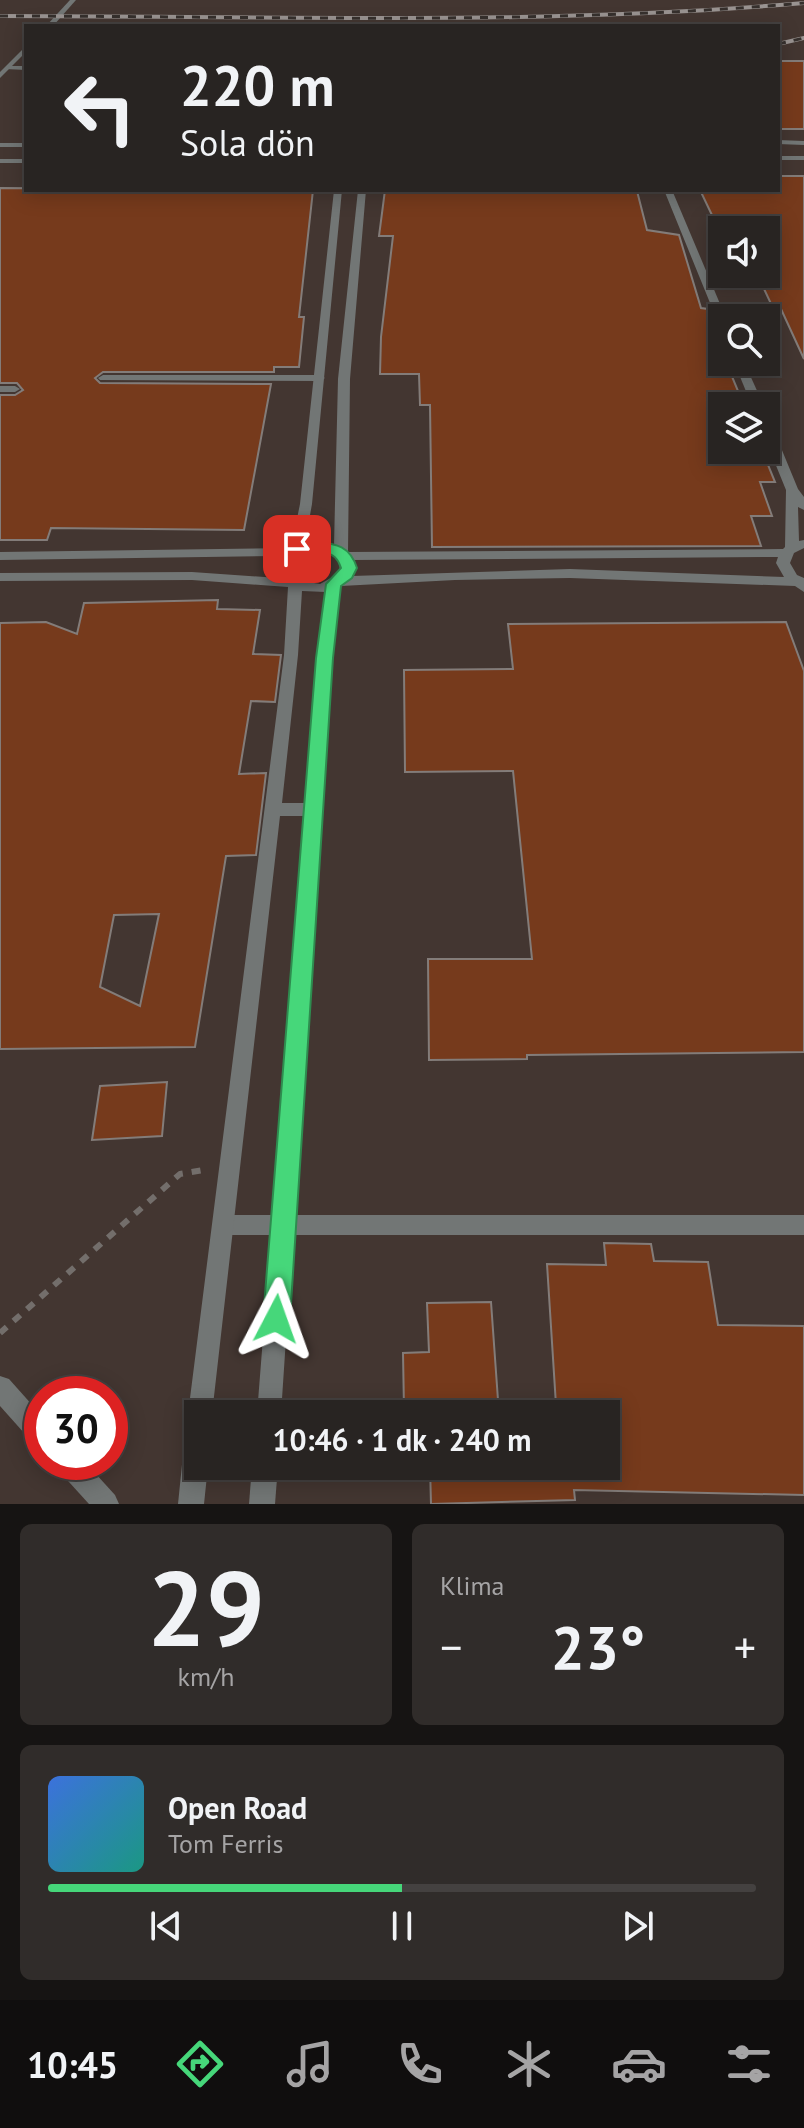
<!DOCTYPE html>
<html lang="tr">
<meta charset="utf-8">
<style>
body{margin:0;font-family:"PT Sans",sans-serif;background:#302c2a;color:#f1f3f6;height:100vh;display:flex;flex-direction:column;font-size:30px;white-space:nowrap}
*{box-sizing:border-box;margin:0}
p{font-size:26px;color:#a5a4a5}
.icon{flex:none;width:44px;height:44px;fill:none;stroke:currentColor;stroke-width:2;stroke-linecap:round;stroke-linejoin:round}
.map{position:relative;height:1504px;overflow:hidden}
.details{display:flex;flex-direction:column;gap:20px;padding:20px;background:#161413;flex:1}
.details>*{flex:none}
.banner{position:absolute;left:24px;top:24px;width:756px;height:168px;border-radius:0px;box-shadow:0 4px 20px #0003,0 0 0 2px #444140;background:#282422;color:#f1f3f6;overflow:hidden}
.fabs{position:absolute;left:708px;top:216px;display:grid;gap:16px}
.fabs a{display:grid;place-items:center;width:72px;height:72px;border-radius:0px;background:#282422;box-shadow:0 4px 20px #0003,0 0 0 2px #444140;font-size:40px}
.speed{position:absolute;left:24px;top:1376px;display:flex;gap:16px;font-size:40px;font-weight:700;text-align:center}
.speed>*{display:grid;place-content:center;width:104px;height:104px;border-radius:50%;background:#282422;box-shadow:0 4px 20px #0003,0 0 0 2px #444140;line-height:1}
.speed .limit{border:12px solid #d22;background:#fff;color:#111}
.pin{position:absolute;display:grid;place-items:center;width:68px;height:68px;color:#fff;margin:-34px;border-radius:16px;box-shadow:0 4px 12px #0006}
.me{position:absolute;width:88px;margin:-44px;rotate:4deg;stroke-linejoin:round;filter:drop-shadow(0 0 6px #0008)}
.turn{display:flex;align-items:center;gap:28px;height:168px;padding:0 24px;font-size:36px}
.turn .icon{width:104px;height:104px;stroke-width:2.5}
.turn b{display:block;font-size:56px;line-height:68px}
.big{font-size:60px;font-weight:600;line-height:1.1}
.details .widget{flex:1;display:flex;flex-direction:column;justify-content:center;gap:12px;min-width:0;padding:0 28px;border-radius:12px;background:#302c2a}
.details .dial{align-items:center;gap:0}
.dial b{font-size:104px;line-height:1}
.song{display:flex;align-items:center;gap:24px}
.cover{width:96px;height:96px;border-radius:12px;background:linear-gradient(135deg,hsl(220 70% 55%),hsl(170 70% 35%))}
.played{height:8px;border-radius:4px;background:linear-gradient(90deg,#46d77a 50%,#444140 50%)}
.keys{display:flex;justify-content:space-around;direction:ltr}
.heat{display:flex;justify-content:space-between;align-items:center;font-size:44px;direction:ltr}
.details .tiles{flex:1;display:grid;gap:20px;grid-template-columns:1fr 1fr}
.widget:last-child{grid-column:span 2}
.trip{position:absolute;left:184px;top:1400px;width:436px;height:80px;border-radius:0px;background:#282422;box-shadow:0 4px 20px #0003,0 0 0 2px #444140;font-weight:600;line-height:80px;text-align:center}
.dock{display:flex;height:128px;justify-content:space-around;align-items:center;background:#100e0e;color:#a5a4a5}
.dock .icon{width:56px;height:56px}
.dock .selected{color:#46d77a}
.dock b{font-size:36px;color:#f1f3f6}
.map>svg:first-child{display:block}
.built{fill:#433631;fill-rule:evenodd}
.building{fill:#763a1c;stroke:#837c79;stroke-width:2;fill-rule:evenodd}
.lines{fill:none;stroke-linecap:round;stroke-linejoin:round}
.path{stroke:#736e6b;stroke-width:6;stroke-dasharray:9 9;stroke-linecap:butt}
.service{fill:#727675;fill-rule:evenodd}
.pedestrian{fill:#727675;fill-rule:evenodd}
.minor{fill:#727675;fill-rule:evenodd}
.tertiary{fill:#727675;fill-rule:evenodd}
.rail-casing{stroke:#999391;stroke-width:4}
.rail{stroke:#36302d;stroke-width:3;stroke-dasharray:8;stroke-linecap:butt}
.route{fill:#46d77a;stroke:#2e8c4f;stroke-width:2}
</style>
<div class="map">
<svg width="804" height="1504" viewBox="0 0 804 1504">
<rect width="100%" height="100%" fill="#36302d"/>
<path class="built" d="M0,0H804V1504H0ZM26,26H778V190H26ZM722,230H766V274H722ZM722,318H766V362H722ZM722,406H766V450H722ZM42,1394H110V1462H42ZM198,1414H606V1466H198Z"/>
<g class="building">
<rect x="778" y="61" width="26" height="68"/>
<polygon points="778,176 804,176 804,359 781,309 773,308 757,274 766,274 766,230 722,230 721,234 700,190 778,190"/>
<polygon points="0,188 313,190 299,317 304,317 299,367 274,367 274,372 103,372 95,378 100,383 271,384 244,530 51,528 47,540 0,540 0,395 15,395 23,390 17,383 0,383"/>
<polygon points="385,190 637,191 647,230 679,235 701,308 708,309 722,352 722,362 726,362 743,403 722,403 722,450 762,450 775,482 760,482 772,516 751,516 761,546 432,547 430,405 420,405 419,374 380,374 381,337 393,236 379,236"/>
<path d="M218,600L217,609L260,610L253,654L281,655L275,702L251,701L239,774L266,773L256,855L226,856L195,1047L0,1049V623L46,622L77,634L84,603ZM159,914L140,1006L100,987L114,915Z"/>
<polygon points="786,622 804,671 804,1052 527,1055 527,1059 429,1060 428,959 532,959 513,771 405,772 404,670 513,669 508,624"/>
<polygon points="167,1082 162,1136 92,1140 100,1086"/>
<polygon points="604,1243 651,1244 654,1261 708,1262 718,1325 804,1326 804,1495 574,1490 575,1500 431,1504 430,1466 606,1466 606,1414 588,1414 588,1405 556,1405 547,1264 606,1265"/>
<polygon points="491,1302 499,1414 428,1414 428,1408 404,1409 403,1353 429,1352 427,1303"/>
</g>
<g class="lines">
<polyline class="path" points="0,1333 180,1174 209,1169"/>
<g class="service">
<polygon points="7,66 26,66 26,70 5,69"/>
<polygon points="103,375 320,375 325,378 320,381 100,380 98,378"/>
<polygon points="0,386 15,386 20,389 15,392 0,392"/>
<polygon points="223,1215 804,1215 804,1235 223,1235 216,1232 213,1225 216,1218"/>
</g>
<g class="pedestrian">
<polygon points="0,1376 9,1379 42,1416 42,1446 33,1443 0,1406"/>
<polygon points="55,1462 85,1462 115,1495 119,1504 89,1504 59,1471"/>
</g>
<g class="minor">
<path d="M334,190H342L312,504L305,543L315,542L334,545L338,379L358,190H366L350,379L348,552L783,549L785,547L786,490L766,441V422L772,426L798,489L804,497V510L798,507L799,541L804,540V548L794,553L790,563L797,575L804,578V592L795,586L570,578L455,580L341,586L331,658L281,1414H257L304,816H280L212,1414H198V1466H208L204,1504H178L185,1435L189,1426L194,1424L188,1414L284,655L288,587L192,580L0,581V573L192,572L279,578L274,571L280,556L0,560V552L291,548L300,504ZM315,550L330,553L339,559L340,573L320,584L295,580L288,571L290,561L302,553ZM778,557L776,563L784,577L570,569L352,576L353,560ZM302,591L326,592L317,658L305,803H282L298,655Z"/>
<polygon points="664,190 672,190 726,318 722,318 722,323 717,320"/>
<polygon points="734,362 744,362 764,406 752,406"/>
<polygon points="252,1466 278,1466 275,1504 249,1504"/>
</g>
<g class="tertiary">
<polygon points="70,0 76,0 53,26 46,26"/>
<polygon points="26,46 26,52 0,78 0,72"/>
<polygon points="778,140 804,141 804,145 778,144"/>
<rect x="0" y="143" width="26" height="4"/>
<rect x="778" y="156" width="26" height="4"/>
<rect x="0" y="159" width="26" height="4"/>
</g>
<defs>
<g id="rail">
<path d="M0,16C268,16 537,26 804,3"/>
<polyline points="778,44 804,38"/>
</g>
</defs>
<use href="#rail" class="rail-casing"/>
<use href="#rail" class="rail"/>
</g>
<path class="route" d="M315,541C337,544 350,546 357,568L352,578L341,586L333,658L290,1319L286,1329L276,1333L267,1329L263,1319L316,658L326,584L341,568C335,547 315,551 297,554L289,549L291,546Z"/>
</svg>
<div class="fabs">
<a><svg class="icon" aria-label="sound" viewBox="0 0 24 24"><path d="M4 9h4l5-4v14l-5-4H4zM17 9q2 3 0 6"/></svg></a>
<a><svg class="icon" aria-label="search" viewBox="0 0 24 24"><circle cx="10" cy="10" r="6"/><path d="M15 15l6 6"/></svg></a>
<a><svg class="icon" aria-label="layers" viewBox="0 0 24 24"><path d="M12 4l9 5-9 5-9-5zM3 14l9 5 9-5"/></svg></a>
</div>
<div class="speed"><div class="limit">30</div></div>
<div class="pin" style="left:297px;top:549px;background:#d93025"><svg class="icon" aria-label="arrive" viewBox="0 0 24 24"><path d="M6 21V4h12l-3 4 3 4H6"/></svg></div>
<svg class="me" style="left:276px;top:1319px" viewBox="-20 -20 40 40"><path d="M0-17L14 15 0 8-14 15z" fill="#46d77a" stroke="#fff" stroke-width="4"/></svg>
<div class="trip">10:46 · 1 dk · 240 m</div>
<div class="banner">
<div class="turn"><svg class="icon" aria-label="left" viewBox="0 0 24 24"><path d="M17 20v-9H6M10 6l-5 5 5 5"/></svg><div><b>220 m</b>Sola dön</div></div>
</div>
</div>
<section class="details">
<div class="tiles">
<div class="widget dial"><b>29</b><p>km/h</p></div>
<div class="widget"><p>Klima</p>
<div class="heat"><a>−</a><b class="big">23°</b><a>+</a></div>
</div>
<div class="widget">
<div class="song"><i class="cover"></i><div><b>Open Road</b><p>Tom Ferris</p></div></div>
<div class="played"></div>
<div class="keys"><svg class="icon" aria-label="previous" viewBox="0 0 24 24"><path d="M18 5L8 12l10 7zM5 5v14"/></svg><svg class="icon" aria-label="pause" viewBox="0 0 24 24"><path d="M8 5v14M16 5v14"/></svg><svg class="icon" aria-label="next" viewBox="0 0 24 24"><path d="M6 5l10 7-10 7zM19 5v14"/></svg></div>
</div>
</div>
</section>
<nav class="dock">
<b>10:45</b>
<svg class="icon selected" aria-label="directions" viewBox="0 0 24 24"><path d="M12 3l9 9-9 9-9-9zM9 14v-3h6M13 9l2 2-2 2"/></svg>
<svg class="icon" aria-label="music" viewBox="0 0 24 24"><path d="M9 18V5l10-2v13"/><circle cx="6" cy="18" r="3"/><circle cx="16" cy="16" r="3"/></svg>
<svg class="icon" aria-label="phone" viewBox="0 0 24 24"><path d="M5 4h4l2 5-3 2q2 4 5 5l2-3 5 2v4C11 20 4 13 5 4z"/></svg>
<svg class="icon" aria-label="climate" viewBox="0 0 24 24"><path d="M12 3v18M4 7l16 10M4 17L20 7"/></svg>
<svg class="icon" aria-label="car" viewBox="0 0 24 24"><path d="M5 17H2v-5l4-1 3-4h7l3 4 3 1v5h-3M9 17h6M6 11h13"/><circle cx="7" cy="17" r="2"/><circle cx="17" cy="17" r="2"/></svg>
<svg class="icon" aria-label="filters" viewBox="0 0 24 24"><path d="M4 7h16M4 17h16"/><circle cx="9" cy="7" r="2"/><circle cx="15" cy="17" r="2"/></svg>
</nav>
